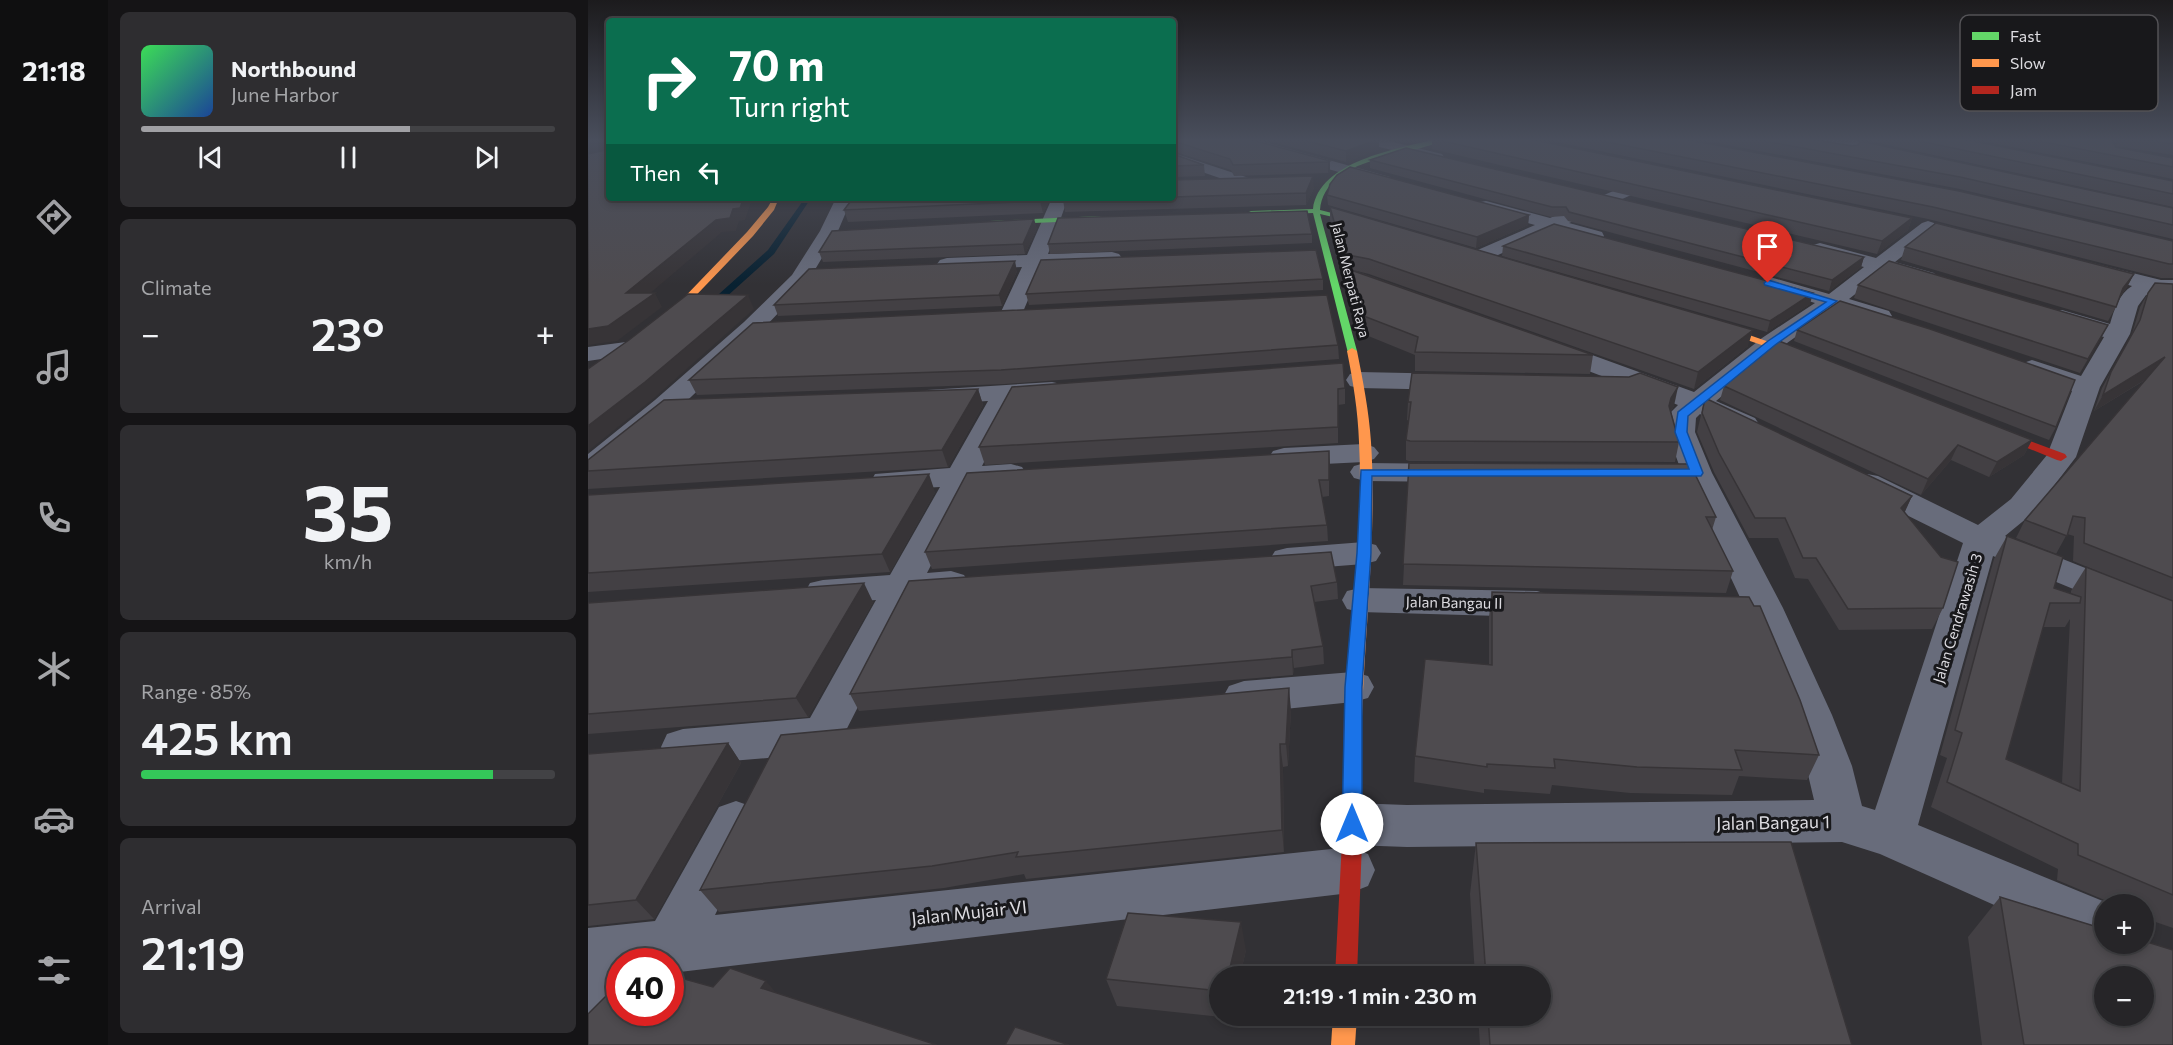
<!DOCTYPE html>
<meta charset="utf-8">
<style>
body{margin:0;font-family:Commissioner,sans-serif;background:#2e2d30;color:#f1f3f6;height:100vh;display:flex;flex-direction:column;font-size:22px;white-space:nowrap}
*{box-sizing:border-box;margin:0}
p{font-size:20px;color:#a4a5a8}
.icon{flex:none;width:33px;height:33px;fill:none;stroke:currentColor;stroke-width:2;stroke-linecap:round;stroke-linejoin:round}
.map{position:relative;flex:1;overflow:hidden}
.sheet{display:flex;flex-direction:column;gap:12px;padding:12px;background:#151416;width:480px}
.sheet>*{flex:none}
.hud{position:absolute;left:18px;top:18px;width:570px;height:183px;border-radius:6px;box-shadow:0 3px 9px #0003,0 0 0 2px #424245;background:#0b6e4f;color:#fff;overflow:hidden}
.controls{position:absolute;left:1506px;top:894px;display:grid;gap:12px}
.controls a{display:grid;place-items:center;width:60px;height:60px;border-radius:50%;background:#262528;box-shadow:0 3px 9px #0003,0 0 0 2px #424245;font-size:30px}
.speed{position:absolute;left:18px;top:948px;display:flex;gap:12px;font-size:30px;font-weight:700;text-align:center}
.speed>*{display:grid;place-content:center;width:78px;height:78px;border-radius:50%;background:#262528;box-shadow:0 3px 9px #0003,0 0 0 2px #424245;line-height:1}
.speed .limit{border:9px solid #d22;background:#fff;color:#111}
.pin{position:absolute;display:grid;place-items:center;width:51px;height:51px;color:#fff;margin:-62px -26px;border-radius:50% 50% 50% 0;rotate:-45deg;box-shadow:0 0 6px #0007}
.pin .icon{rotate:45deg}
.me{position:absolute;width:66px;margin:-33px;rotate:0deg;stroke-linejoin:round;filter:drop-shadow(0 0 4px #0008)}
.turn{display:flex;align-items:center;gap:21px;height:126px;padding:0 24px;font-size:27px}
.turn .icon{width:78px;height:78px;stroke-width:2.5}
.turn b{display:block;font-size:42px;line-height:51px}
.then{display:flex;align-items:center;height:57px;padding:0 24px;background:#0003;gap:12px;font-size:22px}
.big{font-size:45px;font-weight:600;line-height:1.1}
.sheet .widget{flex:1;display:flex;flex-direction:column;justify-content:center;gap:9px;min-width:0;padding:0 21px;border-radius:9px;background:#2e2d30}
.sheet .dial{align-items:center;gap:0}
.dial b{font-size:78px;line-height:1}
.song{display:flex;align-items:center;gap:18px}
.cover{width:72px;height:72px;border-radius:9px;background:linear-gradient(135deg,hsl(130 70% 55%),hsl(220 70% 35%))}
.played{height:6px;border-radius:3px;background:linear-gradient(90deg,#a0a0a4 65%,#424245 65%)}
.keys{display:flex;justify-content:space-around;direction:ltr}
.heat{display:flex;justify-content:space-between;align-items:center;font-size:33px;direction:ltr}
.charge{height:9px;border-radius:4px;background:linear-gradient(90deg,#34c759 85%,#424245 0)}
.trip{position:absolute;left:621px;top:966px;width:342px;height:60px;border-radius:30px;background:#262528;box-shadow:0 3px 9px #0003,0 0 0 2px #424245;font-weight:600;line-height:60px;text-align:center}
main{display:flex;flex:1;min-height:0}
.tab-bar{display:flex;flex-direction:column;width:108px;justify-content:space-around;align-items:center;background:#0f0f10;color:#a4a5a8}
.tab-bar .icon{width:42px;height:42px}
.tab-bar .active{color:#a0a0a4}
.tab-bar b{font-size:27px;color:#f1f3f6}
.map>svg:first-child{display:block}
.lines{fill:none;stroke-linecap:round;stroke-linejoin:round}
.stream{fill:#082131;fill-rule:evenodd}
.street{fill:#686c7b;fill-rule:evenodd}
.fast{fill:#63d668;fill-rule:evenodd}
.slow{fill:#ff974d;fill-rule:evenodd}
.jam{fill:#b3261e;fill-rule:evenodd}
.wall{fill:#434044;fill-rule:evenodd}
.shaded-wall{fill:#373437}
.building{fill:#4e4b4f;stroke:#373437;stroke-width:1.5;fill-rule:evenodd}
.route{fill:#1a73e8;stroke:#114b97;stroke-width:1.5}
.labels{text-anchor:middle;dominant-baseline:central;stroke-width:6;stroke-linejoin:round;paint-order:stroke}
.far-street-label{font-size:14px;fill:#dcdbe0;stroke:#18181b}
.street-label{font-size:15px;fill:#dcdbe0;stroke:#18181b}
.near-street-label{font-size:18px;fill:#dcdbe0;stroke:#18181b}
.key{fill:#18181b;stroke:#535256;stroke-width:1.5}
.key-label{font-size:16px;fill:#dcdbe0}
</style>
<main>
<nav class="tab-bar">
<b>21:18</b>
<svg class="icon active" aria-label="directions" viewBox="0 0 24 24"><path d="M12 3l9 9-9 9-9-9zM9 14v-3h6M13 9l2 2-2 2"/></svg>
<svg class="icon" aria-label="music" viewBox="0 0 24 24"><path d="M9 18V5l10-2v13"/><circle cx="6" cy="18" r="3"/><circle cx="16" cy="16" r="3"/></svg>
<svg class="icon" aria-label="phone" viewBox="0 0 24 24"><path d="M5 4h4l2 5-3 2q2 4 5 5l2-3 5 2v4C11 20 4 13 5 4z"/></svg>
<svg class="icon" aria-label="climate" viewBox="0 0 24 24"><path d="M12 3v18M4 7l16 10M4 17L20 7"/></svg>
<svg class="icon" aria-label="car" viewBox="0 0 24 24"><path d="M5 17H2v-5l4-1 3-4h7l3 4 3 1v5h-3M9 17h6M6 11h13"/><circle cx="7" cy="17" r="2"/><circle cx="17" cy="17" r="2"/></svg>
<svg class="icon" aria-label="filters" viewBox="0 0 24 24"><path d="M4 7h16M4 17h16"/><circle cx="9" cy="7" r="2"/><circle cx="15" cy="17" r="2"/></svg>
</nav>
<section class="sheet">
<div class="widget">
<div class="song"><i class="cover"></i><div><b>Northbound</b><p>June Harbor</p></div></div>
<div class="played"></div>
<div class="keys"><svg class="icon" aria-label="previous" viewBox="0 0 24 24"><path d="M18 5L8 12l10 7zM5 5v14"/></svg><svg class="icon" aria-label="pause" viewBox="0 0 24 24"><path d="M8 5v14M16 5v14"/></svg><svg class="icon" aria-label="next" viewBox="0 0 24 24"><path d="M6 5l10 7-10 7zM19 5v14"/></svg></div>
</div>
<div class="widget"><p>Climate</p>
<div class="heat"><a>−</a><b class="big">23°</b><a>+</a></div>
</div>
<div class="widget dial"><b>35</b><p>km/h</p></div>
<div class="widget"><p>Range · 85%</p><b class="big">425 km</b><div class="charge"></div></div>
<div class="widget"><p>Arrival</p><b class="big">21:19</b></div>
</section>
<div class="map">
<svg width="1585" height="1045" viewBox="0 0 1585 1045">
<rect width="100%" height="100%" fill="#323135"/>
<g class="lines">
<polygon class="stream" points="217,198 223,198 186,254 127,307 121,307 121,303 180,250"/>
<g class="street">
<polygon points="642,139 665,139 802,177 804,180 802,183 790,183 644,142"/>
<polygon points="769,139 793,139 854,154 856,157 849,161 771,142"/>
<polygon points="1234,139 1260,139 1316,152 1318,155 1311,159 1236,142"/>
<polygon points="585,153 661,178 663,181 655,186 585,162"/>
<polygon points="1077,169 1085,174 1083,177 981,223 1014,232 1016,236 1014,240 1007,242 965,230 899,260 885,260 882,256 885,252 947,225 892,210 889,206 892,202 898,201 962,218"/>
<polygon points="248,198 264,198 250,231 219,283 172,332 87,412 11,475 0,478 0,454 67,400 156,322 204,275 232,231"/>
<polygon points="464,198 480,198 460,254 524,252 531,254 534,258 531,262 454,267 434,314 431,319 423,321 415,319 412,314 434,267 359,270 352,268 349,264 352,260 359,258 439,255"/>
<path d="M1340,221L1346,223L1349,227L1346,231L1307,262L1346,273L1349,277L1346,281L1339,283L1295,272L1261,299L1301,311L1304,316L1301,321L1293,323L1247,309L1192,348L1128,401L1167,418L1171,424L1167,430C1148,435 1129,422 1112,414L1108,418L1107,432L1124,473L1195,608L1244,715L1264,766L1274,806L1287,810L1375,543L1268,490L1263,483L1268,476L1279,474L1290,476L1390,525L1423,499L1459,455L1484,391L1435,373L1431,368L1435,363L1444,360L1493,376L1516,337L1466,322L1463,317L1466,312L1474,310L1522,324C1526,310 1531,294 1544,286L1493,272L1490,268L1493,264L1500,262L1573,280H1585V296L1576,294L1558,295L1550,306L1542,334L1512,387L1488,457L1445,513L1417,536L1585,603V630L1405,556L1330,825L1522,904H1516V944H1536L1535,946L1516,954L1292,854L1254,842L819,847L764,845L747,839L740,824L747,809L764,803L819,805L1226,800L1218,766L1202,715L1157,608L1094,473L1079,432L1080,415L1090,405L953,353L950,348L953,343L962,341L971,343L1106,392L1174,338L1227,303L1175,287L1171,283L1175,279L1182,277L1241,294L1276,267L1225,253L1222,249L1225,245L1232,243L1288,258L1334,223Z"/>
<polygon points="38,342 47,344 50,349 47,354 0,361 0,347"/>
<polygon points="771,372 867,374 876,376 880,382 876,388 867,390 771,388 762,386 758,380 762,374"/>
<polygon points="464,382 473,384 477,390 473,396 427,400 394,466 423,464 434,467 438,473 434,479 384,485 339,573 363,571 376,575 381,583 376,591 363,595 326,597 250,746 235,751 191,757 95,765 79,760 73,747 79,734 95,729 222,718 288,600 235,604 222,601 217,592 222,583 235,580 302,575 352,487 298,490 287,488 283,481 287,474 362,468 400,401 348,404 339,402 335,396 339,390"/>
<polygon points="776,444 786,447 791,453 786,459 776,462 696,466 685,463 681,457 685,451 696,448"/>
<polygon points="777,463 867,464 878,467 882,473 878,479 867,482 777,481 766,478 762,472 766,466"/>
<polygon points="776,542 788,545 793,553 788,561 776,564 699,570 687,567 682,559 687,551 699,548"/>
<polygon points="772,588 949,591 962,595 968,604 962,613 949,617 772,612 759,609 754,600 759,591"/>
<polygon points="765,672 780,676 786,687 780,698 765,702 656,713 641,708 635,697 641,686 656,681"/>
<polygon points="148,801 165,807 172,822 127,915 762,847 780,854 787,870 780,886 762,893 83,973 82,962 32,962 32,1010 20,1023 0,1031 0,928 67,921 131,807"/>
</g>
<g class="fast">
<path d="M848,139H858C821,158 738,155 732,210L788,224L784,226L732,214L769,351L768,353H760L725,213L663,215L659,213L663,211L725,209C731,161 809,149 848,139Z"/>
<polygon points="513,216 516,216 516,220 402,225 398,223 402,221"/>
</g>
<g class="slow">
<polygon points="185,198 191,198 186,210 165,236 93,311 0,380 0,372 87,307 159,232 180,207"/>
<polygon points="1118,322 1124,322 1233,360 1232,362 1224,362 1118,326"/>
<path d="M764,348L769,351C775,381 781,411 783,442C789,533 777,626 774,717L771,722L765,724L759,722L756,717C761,626 776,534 771,442C770,411 765,381 759,351Z"/>
<polygon points="745,1016 769,1016 767,1045 743,1045"/>
</g>
<g class="jam">
<polygon points="1399,425 1477,454 1479,457 1473,461 1469,460 1395,430 1393,428 1395,426"/>
<polygon points="765,710 771,712 774,717 774,841 769,976 747,976 754,841 756,717 759,712"/>
</g>
</g>
<g class="wall">
<polygon points="585,139 742,161 742,171 740,173 646,176 643,170 585,151"/>
<polygon points="674,139 791,139 791,149 758,162"/>
<polygon points="803,139 830,139 817,142"/>
<polygon points="844,139 1324,218 1320,230 1289,254 844,149"/>
<polygon points="954,139 1096,139 1585,241 1585,278 1573,278 1340,219"/>
<polygon points="1108,139 1223,139 1585,208 1585,239 1367,188"/>
<polygon points="1272,139 1375,139 1585,181 1585,207"/>
<polygon points="1384,139 1585,139 1585,155 1528,146 1527,146 1585,158 1585,179"/>
<polygon points="585,154 616,165 617,176 585,177"/>
<polygon points="782,160 1276,257 1273,267 1241,291 980,221 976,216 963,217 782,168"/>
<polygon points="585,180 726,188 718,205 477,212 475,200 475,198 585,198"/>
<polygon points="739,195 941,215 940,225 888,248 740,205"/>
<polygon points="265,198 463,198 455,213 260,222 256,210"/>
<polygon points="742,207 1160,346 1106,389 781,274 765,270 1005,355 1002,374 827,371 827,355 773,333 760,286 760,269 756,269 742,220"/>
<polygon points="449,228 437,254 235,262 231,252"/>
<polygon points="724,234 724,243 462,254 460,244"/>
<polygon points="915,246 1222,304 1179,332 914,256"/>
<polygon points="1317,247 1546,274 1539,287 1532,297 1528,307 1520,321 1313,260"/>
<polygon points="429,271 414,306 190,316 186,305"/>
<polygon points="735,279 735,290 441,305 438,294"/>
<path d="M1585,284V928L1556,918V904H1526L1469,880L1470,869L1343,807L1359,758L1352,755L1406,559L1419,536L1466,588L1483,594V591L1498,567L1543,585L1485,561L1486,536L1479,534L1468,554L1428,538L1437,520L1559,379L1506,411L1514,388L1544,334L1552,307L1560,293ZM1482,619L1474,783L1418,759L1455,627H1477Z"/>
<polygon points="1270,285 1520,325 1492,373 1266,298"/>
<polygon points="1209,330 1468,427 1461,440 1206,341"/>
<polygon points="750,345 751,359 417,384 109,395 101,380"/>
<polygon points="1136,386 1444,440 1436,455 1401,477 1363,460 1333,495 1132,400"/>
<polygon points="424,387 757,388 757,404 750,405 750,443 397,465 391,447"/>
<polygon points="390,389 395,405 360,467 0,489 0,460"/>
<polygon points="1117,398 1324,496 1316,513 1355,608 1344,629 1251,630 1220,579 1207,578 1190,538 1161,538 1126,472 1109,432"/>
<polygon points="820,402 1086,406 1083,411 1091,442 1087,462 821,461 818,460 818,440 821,421 819,420"/>
<polygon points="741,451 741,496 734,497 739,525 740,541 344,569 337,552"/>
<polygon points="821,463 1128,517 1124,530 1145,571 1138,593 815,585"/>
<polygon points="347,492 302,572 0,592 0,495"/>
<polygon points="321,581 749,582 750,599 726,602 735,646 736,664 706,668 705,675 271,711 262,694"/>
<polygon points="904,592 1231,755 1219,780 1151,776 1144,795 1042,793 964,785 962,794 896,789 896,793 826,782 827,756 901,665 901,617"/>
<polygon points="285,602 220,717 0,734 0,603"/>
<polygon points="703,710 700,766 695,767 696,852 438,879 436,874 356,888 131,912 112,890"/>
<polygon points="140,743 153,763 66,919 0,926 0,754"/>
<polygon points="888,843 1264,1045 892,1045 890,1016 952,1016 952,976 887,976 882,894"/>
<polygon points="1412,897 1585,1045 1394,1045 1380,937"/>
<polygon points="658,950 652,976 632,976 632,1016 643,1016 643,1018 529,1006 518,979"/>
</g>
<g class="shaded-wall">
<polygon points="791,139 791,149 758,162 758,151"/>
<polygon points="817,139 830,139 817,142"/>
<polygon points="1528,139 1532,139 1528,146 1519,151 1524,141"/>
<polygon points="16,140 21,150 0,152 0,141"/>
<polygon points="742,161 742,171 740,173 740,162"/>
<polygon points="725,176 726,188 718,205 718,193"/>
<polygon points="156,198 177,198 175,201 163,202 157,220 151,221 148,231 134,232 46,307 38,293 128,220 145,209"/>
<polygon points="454,198 463,198 455,213 452,201"/>
<polygon points="941,215 940,225 888,248 889,237"/>
<polygon points="1324,218 1320,230 1289,254 1294,241"/>
<polygon points="446,219 449,228 437,254 435,244"/>
<polygon points="1276,257 1273,267 1241,291 1244,280"/>
<polygon points="427,261 429,271 414,306 411,295"/>
<polygon points="1546,274 1539,287 1528,302 1535,288"/>
<polygon points="67,293 74,307 29,341 0,345 0,329"/>
<polygon points="1225,293 1222,304 1179,332 1182,321"/>
<polygon points="160,295 166,309 66,398 0,451 0,426"/>
<polygon points="1520,325 1513,338 1492,373 1500,359"/>
<polygon points="1165,330 1160,346 1106,389 1110,372"/>
<polygon points="1577,357 1568,373 1506,411 1515,395"/>
<polygon points="1090,387 1086,406 1079,417 1083,398"/>
<polygon points="390,389 395,405 360,467 354,450"/>
<polygon points="1444,440 1436,455 1401,477 1409,462"/>
<polygon points="1370,445 1363,460 1333,495 1340,479"/>
<polygon points="741,451 742,466 741,496"/>
<polygon points="341,474 347,492 302,572 294,554"/>
<polygon points="1324,496 1315,516 1313,508"/>
<polygon points="276,583 285,602 220,717 208,698"/>
<polygon points="704,650 706,668 705,675 704,657"/>
<polygon points="701,688 703,710 700,766 698,744"/>
<polygon points="140,743 153,763 66,919 48,900"/>
<polygon points="692,744 695,767 696,852 694,830"/>
<polygon points="653,922 658,950 652,976 640,976"/>
<polygon points="178,981 200,1007 173,988"/>
</g>
<g class="building">
<polygon points="0,139 21,139 21,198 156,198 152,208 145,209 142,218 128,220 38,293 67,293 20,326 0,329 0,154 18,150 18,142 16,140 0,141"/>
<polygon points="585,139 661,139 742,161 740,162 645,165 642,159 585,141"/>
<polygon points="711,139 791,139 758,151"/>
<polygon points="846,139 942,139 1324,218 1294,241"/>
<polygon points="1004,139 1096,139 1371,191 1585,241 1585,264 1581,264 1345,207"/>
<polygon points="1165,139 1223,139 1264,146 1270,145 1272,141 1585,208 1585,225 1372,177"/>
<polygon points="1322,139 1375,139 1585,181 1585,194"/>
<polygon points="1440,139 1528,139 1524,141 1528,147 1585,158 1585,167"/>
<polygon points="1555,139 1585,139 1585,144"/>
<polygon points="818,148 1276,257 1244,280 981,212 978,207 964,207 782,160"/>
<polygon points="585,154 616,165 585,166"/>
<polygon points="762,167 941,215 889,237 739,195 742,184 749,175"/>
<polygon points="725,176 718,193 585,197 585,180"/>
<polygon points="265,198 454,198 452,201 256,210"/>
<polygon points="475,198 557,198 475,200"/>
<polygon points="742,207 1165,330 1110,372 781,259 755,254"/>
<polygon points="719,211 724,234 460,244 470,218"/>
<polygon points="446,219 435,244 231,252 244,231"/>
<polygon points="1348,223 1546,274 1535,288 1528,307 1317,247"/>
<polygon points="966,224 1225,293 1182,321 915,246"/>
<polygon points="728,250 735,279 438,294 453,260"/>
<polygon points="427,261 411,295 186,305 221,269"/>
<polygon points="1301,261 1520,325 1500,359 1270,285"/>
<polygon points="760,269 1005,355 827,352 830,337 773,315"/>
<polygon points="1567,283 1585,284 1585,578 1496,543 1497,518 1485,516 1479,536 1437,520 1577,357 1515,395 1523,372 1552,320 1560,293"/>
<polygon points="100,294 160,295 57,382 0,426 0,369 41,340"/>
<polygon points="739,295 750,345 413,370 101,380 165,323"/>
<polygon points="1252,301 1342,329 1487,380 1468,427 1209,330"/>
<polygon points="1191,341 1444,440 1409,462 1370,445 1340,479 1136,386"/>
<polygon points="755,363 757,388 750,389 750,427 391,447 424,387"/>
<polygon points="824,373 1041,377 1052,373 1090,387 1083,398 1081,406 1091,442 822,441 818,440 823,402 820,402"/>
<polygon points="390,389 354,450 0,471 0,460 76,400"/>
<polygon points="1117,398 1324,496 1313,508 1353,557 1370,562 1355,608 1260,609 1228,558 1215,558 1197,518 1167,518 1131,453 1114,413"/>
<polygon points="741,451 741,480 731,480 739,525 337,552 379,473"/>
<polygon points="821,463 1102,464 1128,517 1118,517 1145,571 815,564"/>
<polygon points="341,474 294,554 0,573 0,495"/>
<polygon points="1419,536 1475,557 1466,588 1493,597 1492,603 1462,603 1418,759 1492,791 1498,567 1585,601 1585,895 1490,855 1490,844 1359,782 1374,733 1367,730"/>
<polygon points="743,552 749,582 723,586 735,646 704,650 704,657 262,694 321,581"/>
<polygon points="276,583 208,698 0,714 0,603"/>
<polygon points="904,592 1161,597 1166,606 1172,606 1212,700 1231,755 1147,750 1154,770 1049,767 966,759 967,768 899,764 899,767 827,756 837,659 904,665"/>
<polygon points="701,688 698,744 692,744 694,830 428,857 430,852 344,866 112,890 193,735"/>
<polygon points="140,743 48,900 0,905 0,754"/>
<polygon points="1203,842 1264,1045 902,1045 900,1016 952,1016 952,976 898,976 888,843"/>
<path d="M1412,897L1516,929V944H1556V941L1585,950V1045H1436ZM1516,976H1556V1016H1516Z"/>
<polygon points="540,913 653,922 640,976 632,976 632,991 518,979"/>
<polygon points="142,968 178,981 173,988 349,1045 0,1045 0,1014 32,982 32,1012 82,1012 82,975 125,987"/>
<polygon points="427,1027 481,1045 417,1045"/>
</g>
<linearGradient id="sky" x2="0" y2="1"><stop stop-color="#1c1b1d"/><stop offset="0.49" stop-color="#494e5c"/><stop offset="1" stop-color="#494e5c" stop-opacity="0"/></linearGradient>
<rect width="1585" height="285" fill="url(#sky)"/>
<polygon class="route" points="1180,280 1249,301 1187,345 1100,416 1099,432 1115,473 1113,476 784,476 783,553 774,687 774,824 771,830 764,832 757,830 754,824 757,687 769,553 773,470 1101,469 1087,432 1090,412 1180,341 1238,302 1177,285 1176,283"/>
<g class="labels">
<g class="far-street-label">
<text transform="translate(763 280) rotate(76)">Jalan Merpati Raya</text>
</g>
<g class="street-label">
<text transform="translate(866 602) rotate(1)">Jalan Bangau II</text>
<text transform="translate(1369 618) rotate(-73)">Jalan Cendrawasih 3</text>
</g>
<g class="near-street-label">
<text transform="translate(1185 822) rotate(-1)">Jalan Bangau 1</text>
<text transform="translate(381 912) rotate(-6)">Jalan Mujair VI</text>
</g>
</g>
<rect x="1372" y="15" width="198" height="96" rx="9" class="key"/>
<rect x="1384" y="32" width="27" height="8" fill="#63d668"/>
<rect x="1384" y="59" width="27" height="8" fill="#ff974d"/>
<rect x="1384" y="86" width="27" height="8" fill="#b3261e"/>
<g class="key-label">
<text x="1422" y="42">Fast</text>
<text x="1422" y="69">Slow</text>
<text x="1422" y="96">Jam</text>
</g>
</svg>
<div class="controls">
<a>+</a>
<a>−</a>
</div>
<div class="speed"><div class="limit">40</div></div>
<div class="pin" style="left:1180px;top:283px;background:#d93025"><svg class="icon" aria-label="arrive" viewBox="0 0 24 24"><path d="M6 21V4h12l-3 4 3 4H6"/></svg></div>
<svg class="me" style="left:764px;top:824px" viewBox="-20 -20 40 40"><circle r="19" fill="#fff"/><path d="M0-13L10 11 0 6-10 11z" fill="#1a73e8"/></svg>
<div class="trip">21:19 · 1 min · 230 m</div>
<div class="hud">
<div class="turn"><svg class="icon" aria-label="right" viewBox="0 0 24 24"><path d="M7 20v-9h11M14 6l5 5-5 5"/></svg><div><b>70 m</b>Turn right</div></div>
<div class="then">Then<svg class="icon" aria-label="left" viewBox="0 0 24 24"><path d="M17 20v-9H6M10 6l-5 5 5 5"/></svg></div>
</div>
</div>
</main>
